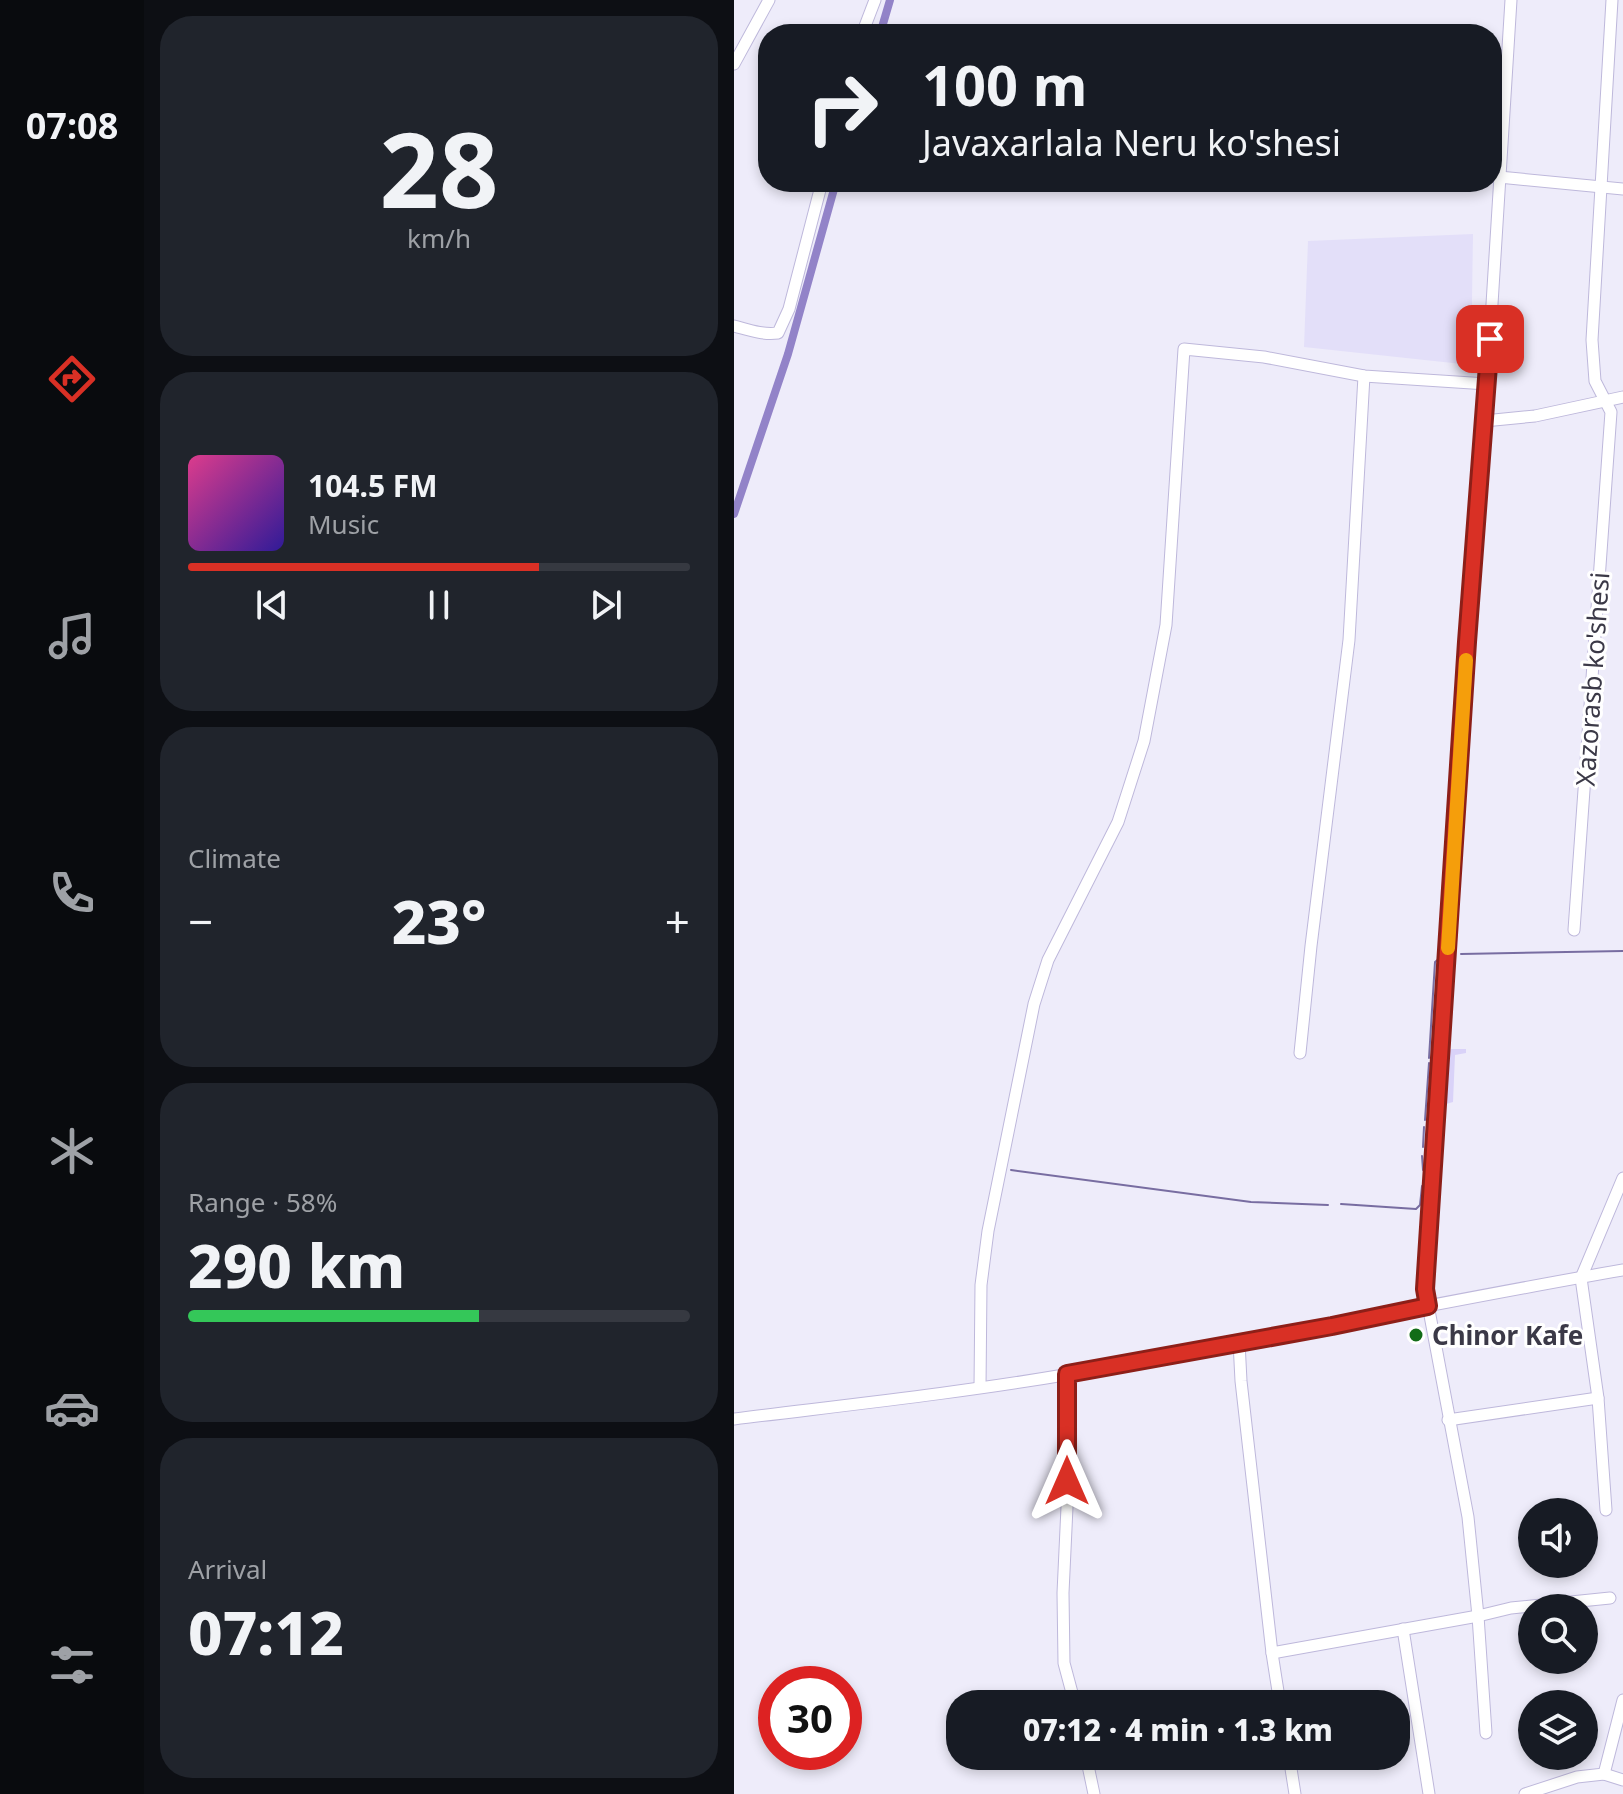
<!DOCTYPE html>
<meta charset="utf-8">
<style>
body{margin:0;font-family:"Noto Sans",sans-serif;background:#20242c;color:#f1f3f6;height:100vh;display:flex;flex-direction:column;font-size:30px;white-space:nowrap}
*{box-sizing:border-box;margin:0}
p{font-size:26px;color:#9ea1a6}
.icon{flex:none;width:44px;height:44px;fill:none;stroke:currentColor;stroke-width:2;stroke-linecap:round;stroke-linejoin:round}
.map{position:relative;flex:1;overflow:hidden}
.side{display:flex;flex-direction:column;gap:16px;padding:16px;background:#0d0f14;width:590px}
.side>*{flex:none}
.guide{position:absolute;left:24px;top:24px;width:744px;height:168px;border-radius:32px;box-shadow:0 4px 12px #0003;background:#171b24;color:#f1f3f6;overflow:hidden}
.fabs{position:absolute;left:784px;top:1498px;display:grid;gap:16px}
.fabs a{display:grid;place-items:center;width:80px;height:80px;border-radius:50%;background:#171b24;box-shadow:0 4px 12px #0003;font-size:40px}
.speed{position:absolute;left:24px;top:1666px;display:flex;gap:16px;font-size:40px;font-weight:700;text-align:center}
.speed>*{display:grid;place-content:center;width:104px;height:104px;border-radius:50%;background:#171b24;box-shadow:0 4px 12px #0003;line-height:1}
.speed .limit{border:12px solid #d22;background:#fff;color:#111}
.pin{position:absolute;display:grid;place-items:center;width:68px;height:68px;color:#fff;margin:-34px;border-radius:16px;box-shadow:0 4px 12px #0006}
.me{position:absolute;width:88px;margin:-44px;rotate:0deg;stroke-linejoin:round;filter:drop-shadow(0 0 6px #0008)}
.turn{display:flex;align-items:center;gap:28px;height:168px;padding:0 32px;font-size:36px}
.turn .icon{width:104px;height:104px;stroke-width:2.5}
.turn b{display:block;font-size:56px;line-height:68px}
.big{font-size:60px;font-weight:800;line-height:1.1}
.side .tile{flex:1;display:flex;flex-direction:column;justify-content:center;gap:12px;min-width:0;padding:0 28px;border-radius:32px;background:#20242c}
.side .dial{align-items:center;gap:0}
.dial b{font-size:104px;line-height:1}
.song{display:flex;align-items:center;gap:24px}
.cover{width:96px;height:96px;border-radius:12px;background:linear-gradient(135deg,hsl(330 70% 55%),hsl(250 70% 35%))}
.played{height:8px;border-radius:4px;background:linear-gradient(90deg,#d93025 70%,#363941 70%)}
.keys{display:flex;justify-content:space-around;direction:ltr}
.heat{display:flex;justify-content:space-between;align-items:center;font-size:44px;direction:ltr}
.charge{height:12px;border-radius:6px;background:linear-gradient(90deg,#34c759 58%,#363941 0)}
.trip{position:absolute;left:212px;top:1690px;width:464px;height:80px;border-radius:32px;background:#171b24;box-shadow:0 4px 12px #0003;font-weight:800;line-height:80px;text-align:center}
main{display:flex;flex:1;min-height:0}
.tabs{display:flex;flex-direction:column;width:144px;justify-content:space-around;align-items:center;background:#090b0e;color:#9ea1a6}
.tabs .icon{width:56px;height:56px}
.tabs .active{color:#d93025}
.tabs b{font-size:36px;color:#f1f3f6}
.map>svg:first-child{display:block}
.built{fill:#e3dff9}
.green{fill:#d9d2f8}
.lines{fill:none;stroke-linecap:round;stroke-linejoin:round}
.stream{stroke:#786da1;stroke-width:2}
.canal{stroke:#9283c8;stroke-width:8}
.minor-casing{stroke:#beb8db;stroke-width:13}
.minor{stroke:#fff;stroke-width:11}
.route-casing{stroke:#8d1f18;stroke-width:20}
.route{stroke:#d93025;stroke-width:14}
.slow{stroke:#f59e0b;stroke-width:14}
.poi-dot{fill:#126c17;stroke:#fff;stroke-width:3}
.labels{text-anchor:middle;dominant-baseline:central;stroke-width:6;stroke-linejoin:round;paint-order:stroke}
.street-label{font-size:26px;fill:#3b3947;stroke:#fff}
.poi-label{font-size:26px;font-weight:bold;fill:#3b3947;stroke:#fff;text-anchor:start}
</style>
<main>
<nav class="tabs">
<b>07:08</b>
<svg class="icon active" aria-label="directions" viewBox="0 0 24 24"><path d="M12 3l9 9-9 9-9-9zM9 14v-3h6M13 9l2 2-2 2"/></svg>
<svg class="icon" aria-label="music" viewBox="0 0 24 24"><path d="M9 18V5l10-2v13"/><circle cx="6" cy="18" r="3"/><circle cx="16" cy="16" r="3"/></svg>
<svg class="icon" aria-label="phone" viewBox="0 0 24 24"><path d="M5 4h4l2 5-3 2q2 4 5 5l2-3 5 2v4C11 20 4 13 5 4z"/></svg>
<svg class="icon" aria-label="climate" viewBox="0 0 24 24"><path d="M12 3v18M4 7l16 10M4 17L20 7"/></svg>
<svg class="icon" aria-label="car" viewBox="0 0 24 24"><path d="M5 17H2v-5l4-1 3-4h7l3 4 3 1v5h-3M9 17h6M6 11h13"/><circle cx="7" cy="17" r="2"/><circle cx="17" cy="17" r="2"/></svg>
<svg class="icon" aria-label="filters" viewBox="0 0 24 24"><path d="M4 7h16M4 17h16"/><circle cx="9" cy="7" r="2"/><circle cx="15" cy="17" r="2"/></svg>
</nav>
<section class="side">
<div class="tile dial"><b>28</b><p>km/h</p></div>
<div class="tile">
<div class="song"><i class="cover"></i><div><b>104.5 FM</b><p>Music</p></div></div>
<div class="played"></div>
<div class="keys"><svg class="icon" aria-label="previous" viewBox="0 0 24 24"><path d="M18 5L8 12l10 7zM5 5v14"/></svg><svg class="icon" aria-label="pause" viewBox="0 0 24 24"><path d="M8 5v14M16 5v14"/></svg><svg class="icon" aria-label="next" viewBox="0 0 24 24"><path d="M6 5l10 7-10 7zM19 5v14"/></svg></div>
</div>
<div class="tile"><p>Climate</p>
<div class="heat"><a>−</a><b class="big">23°</b><a>+</a></div>
</div>
<div class="tile"><p>Range · 58%</p><b class="big">290 km</b><div class="charge"></div></div>
<div class="tile"><p>Arrival</p><b class="big">07:12</b></div>
</section>
<div class="map">
<svg width="889" height="1794" viewBox="0 0 889 1794">
<rect width="100%" height="100%" fill="#eeecfa"/>
<polygon class="built" points="739,234 737,365 570,347 574,241"/>
<polygon class="green" points="717,1049 732,1049 732,1053 721,1055 719,1102 712,1104 709,1103 715,1053"/>
<g class="lines">
<g class="stream">
<polyline points="727,954 889,951"/>
<polyline points="695,1058 701,962 707,957"/>
<polyline points="691,1120 695,1063"/>
<polyline points="689,1147 690,1127"/>
<polyline points="688,1156 689,1170"/>
<polyline points="277,1170 517,1202 594,1205"/>
<polyline points="607,1204 682,1209 686,1205 688,1186"/>
</g>
<g class="canal">
<polyline points="146,34 156,0"/>
<polyline points="0,514 54,354 102,182"/>
</g>
<defs>
<g id="minor">
<polyline points="128,34 141,0"/>
<polyline points="0,64 35,0"/>
<polyline points="765,177 889,189"/>
<path d="M0,326C15,330 28,335 44,333L55,309L88,182"/>
<polyline points="750,421 801,416 889,397"/>
<polyline points="840,930 877,412 861,381 858,340 878,0"/>
<polyline points="566,1053 577,946 615,640 630,376"/>
<polyline points="505,1342 507,1381 538,1653 546,1704"/>
<polyline points="333,1374 333,1507 329,1593 330,1663 341,1704"/>
<polyline points="246,1387 247,1285 254,1231 300,1004 314,960 384,822 410,741 432,625 450,349 530,357 630,376 753,384"/>
<path d="M0,1419C112,1405 225,1393 336,1374C521,1341 704,1302 889,1270"/>
<polyline points="714,1420 864,1398"/>
<polyline points="872,1510 864,1398 847,1278 889,1178"/>
<polyline points="669,1629 695,1794"/>
<polyline points="538,1653 744,1616 777,1608 876,1598"/>
<polyline points="752,1733 744,1616 734,1517 691,1289 733,642 753,384 777,0"/>
<polyline points="352,1756 360,1794"/>
<polyline points="555,1756 561,1794"/>
<polyline points="870,1774 889,1700"/>
<polyline points="791,1794 843,1777 870,1774 889,1780"/>
</g>
</defs>
<use href="#minor" class="minor-casing"/>
<use href="#minor" class="minor"/>
</g>
<g class="lines">
<defs>
<polyline id="route" points="333,1481 333,1374 598,1326 694,1306 691,1289 733,642 756,339"/>
</defs>
<use href="#route" class="route-casing"/>
<use href="#route" class="route"/>
<polyline class="slow" points="714,948 732,660"/>
</g>
<circle class="poi-dot" cx="682" cy="1335" r="8"/>
<g class="labels">
<g class="street-label">
<text transform="translate(858 679) rotate(-86)">Xazorasb ko'shesi</text>
</g>
<g class="poi-label">
<text x="698" y="1335">Chinor Kafe</text>
</g>
</g>
</svg>
<div class="fabs">
<a><svg class="icon" aria-label="sound" viewBox="0 0 24 24"><path d="M4 9h4l5-4v14l-5-4H4zM17 9q2 3 0 6"/></svg></a>
<a><svg class="icon" aria-label="search" viewBox="0 0 24 24"><circle cx="10" cy="10" r="6"/><path d="M15 15l6 6"/></svg></a>
<a><svg class="icon" aria-label="layers" viewBox="0 0 24 24"><path d="M12 4l9 5-9 5-9-5zM3 14l9 5 9-5"/></svg></a>
</div>
<div class="speed"><div class="limit">30</div></div>
<div class="pin" style="left:756px;top:339px;background:#d93025"><svg class="icon" aria-label="arrive" viewBox="0 0 24 24"><path d="M6 21V4h12l-3 4 3 4H6"/></svg></div>
<svg class="me" style="left:333px;top:1481px" viewBox="-20 -20 40 40"><path d="M0-17L14 15 0 8-14 15z" fill="#d93025" stroke="#fff" stroke-width="4"/></svg>
<div class="trip">07:12 · 4 min · 1.3 km</div>
<div class="guide">
<div class="turn"><svg class="icon" aria-label="right" viewBox="0 0 24 24"><path d="M7 20v-9h11M14 6l5 5-5 5"/></svg><div><b>100 m</b>Javaxarlala Neru ko'shesi</div></div>
</div>
</div>
</main>
